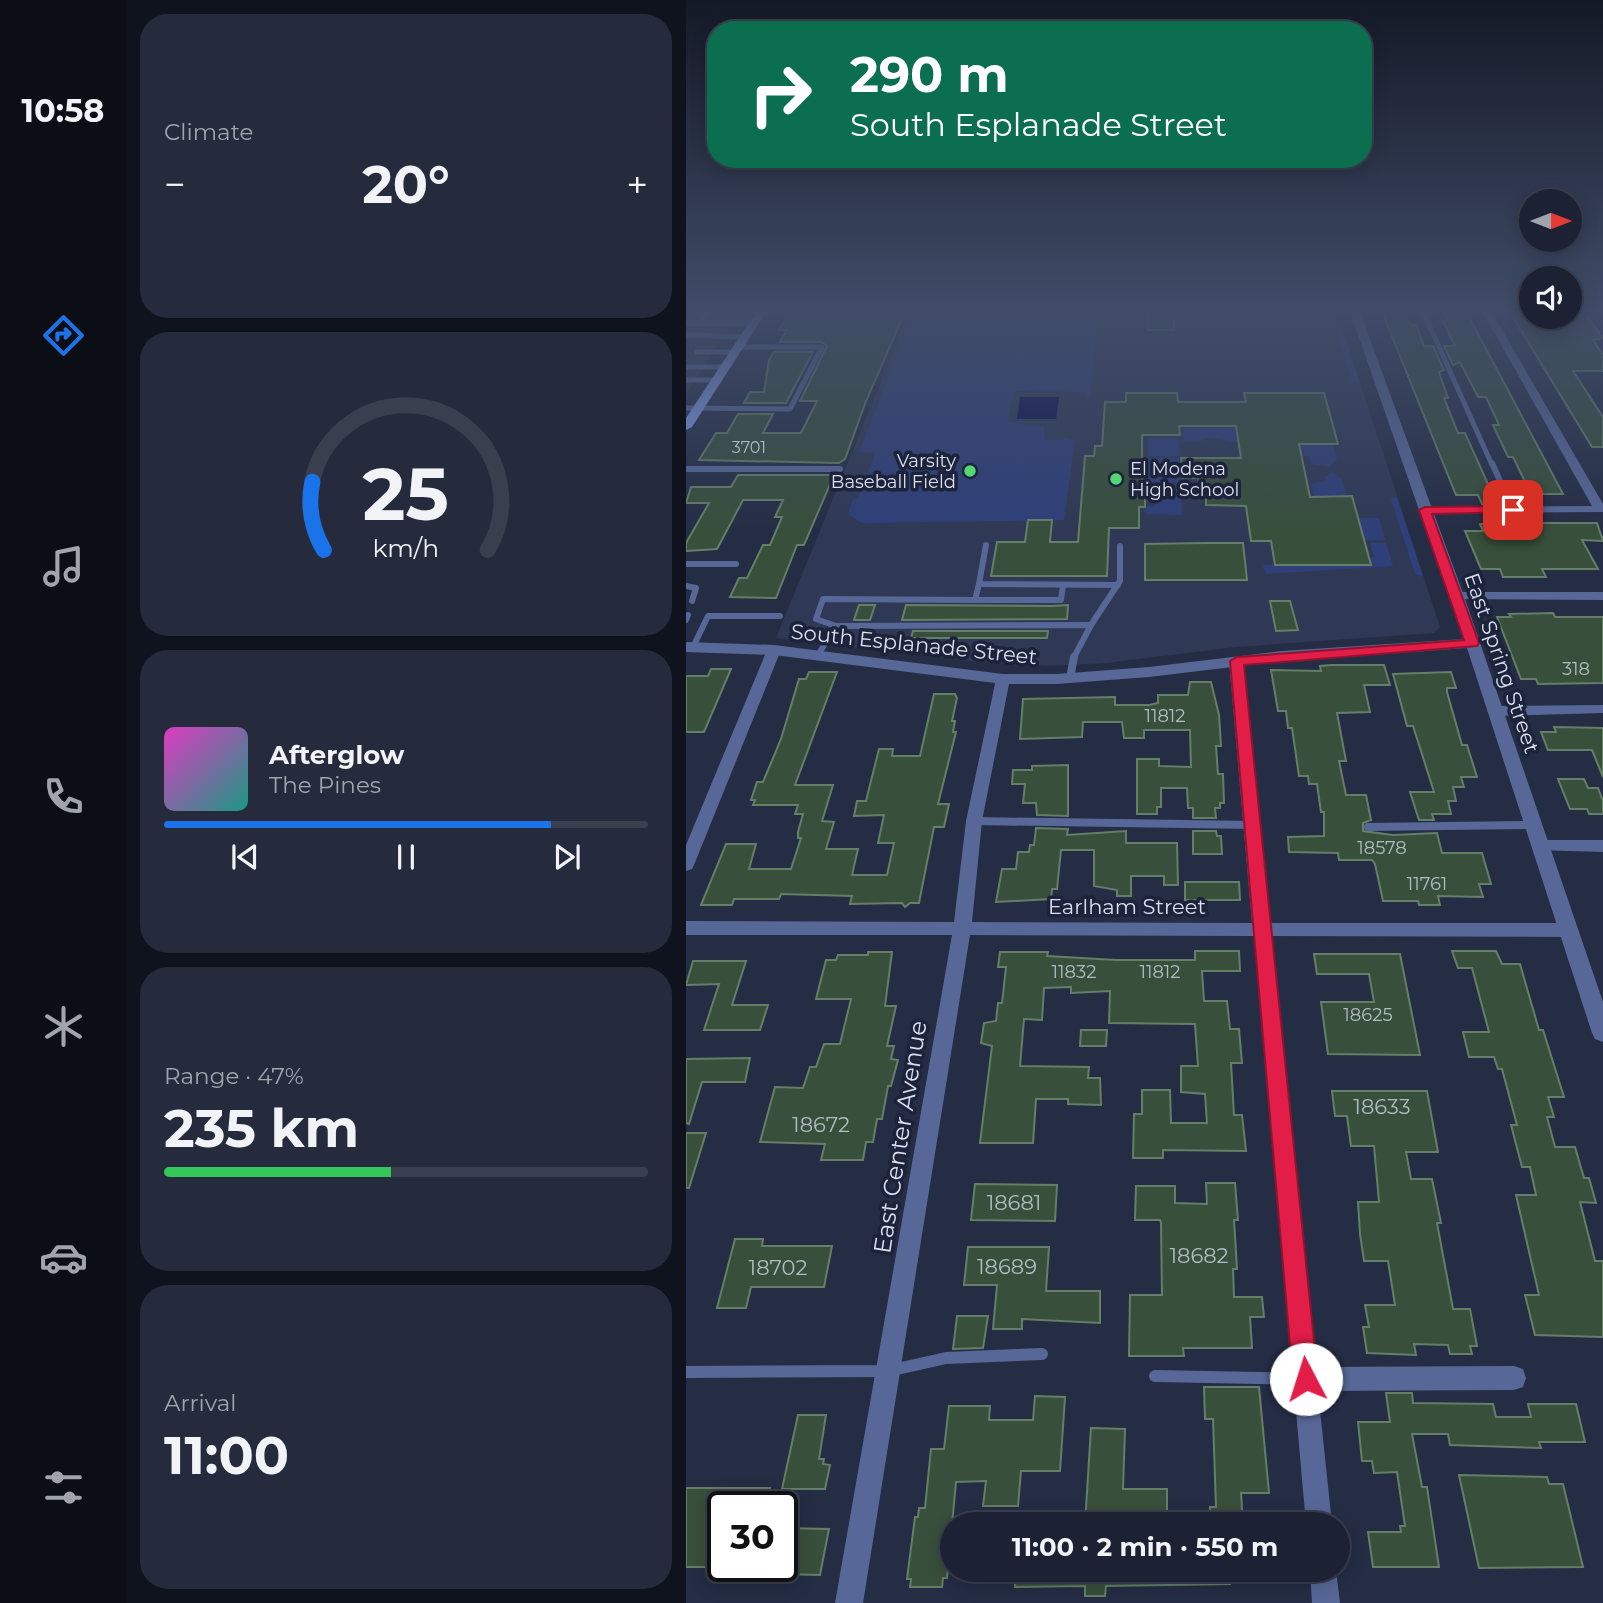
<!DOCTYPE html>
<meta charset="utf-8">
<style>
body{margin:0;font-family:Montserrat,sans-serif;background:#252a3c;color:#f1f3f6;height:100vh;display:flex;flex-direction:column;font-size:26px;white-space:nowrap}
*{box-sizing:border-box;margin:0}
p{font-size:23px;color:#a0a4ac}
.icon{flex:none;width:38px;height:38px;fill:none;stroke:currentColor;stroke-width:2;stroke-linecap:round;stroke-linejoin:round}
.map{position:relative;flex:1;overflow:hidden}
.panel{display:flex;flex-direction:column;gap:14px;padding:14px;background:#0f131d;width:560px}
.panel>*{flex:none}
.banner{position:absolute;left:21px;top:21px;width:665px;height:147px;border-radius:28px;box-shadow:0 4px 18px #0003,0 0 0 2px #3a3f4f;background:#0b6e4f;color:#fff;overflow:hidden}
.needle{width:46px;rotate:90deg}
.fabs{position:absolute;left:833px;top:189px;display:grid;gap:14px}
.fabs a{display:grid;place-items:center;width:63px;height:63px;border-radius:50%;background:#1c2234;box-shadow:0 4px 18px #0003,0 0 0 2px #3a3f4f;font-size:35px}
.speed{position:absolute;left:21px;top:1491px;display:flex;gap:14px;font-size:35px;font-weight:700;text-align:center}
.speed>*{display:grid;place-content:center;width:91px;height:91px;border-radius:50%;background:#1c2234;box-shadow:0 4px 18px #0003,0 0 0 2px #3a3f4f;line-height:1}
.speed .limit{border:4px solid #111;border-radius:10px;background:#fff;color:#111}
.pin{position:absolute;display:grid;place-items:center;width:60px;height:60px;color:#fff;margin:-30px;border-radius:14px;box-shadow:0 4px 10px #0006}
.me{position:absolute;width:77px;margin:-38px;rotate:355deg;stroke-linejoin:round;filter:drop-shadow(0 0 5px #0008)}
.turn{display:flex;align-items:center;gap:24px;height:147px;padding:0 28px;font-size:32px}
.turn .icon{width:91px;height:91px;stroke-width:2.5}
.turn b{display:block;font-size:49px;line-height:60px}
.big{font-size:52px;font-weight:700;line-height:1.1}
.panel .widget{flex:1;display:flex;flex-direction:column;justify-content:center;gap:10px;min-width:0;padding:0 24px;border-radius:28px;background:#252a3c}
.panel .dial{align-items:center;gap:0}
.dial svg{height:182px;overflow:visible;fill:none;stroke:#3a3f4f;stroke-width:7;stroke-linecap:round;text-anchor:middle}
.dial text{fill:#f1f3f6;stroke:none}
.song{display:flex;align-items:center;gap:21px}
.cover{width:84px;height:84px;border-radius:10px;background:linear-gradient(135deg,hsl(310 70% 55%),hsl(170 70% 35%))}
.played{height:7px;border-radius:4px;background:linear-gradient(90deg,#1a73e8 80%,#3a3f4f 80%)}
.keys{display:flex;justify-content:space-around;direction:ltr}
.heat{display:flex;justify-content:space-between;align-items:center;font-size:38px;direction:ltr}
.charge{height:10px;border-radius:5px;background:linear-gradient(90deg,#34c759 47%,#3a3f4f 0)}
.trip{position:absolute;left:254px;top:1512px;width:410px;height:70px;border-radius:35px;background:#1c2234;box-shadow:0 4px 18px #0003,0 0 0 2px #3a3f4f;font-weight:700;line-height:70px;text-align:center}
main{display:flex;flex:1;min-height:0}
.tab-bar{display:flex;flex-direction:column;width:126px;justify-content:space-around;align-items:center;background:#0b0e15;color:#a0a4ac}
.tab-bar .icon{width:49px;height:49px}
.tab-bar .current{color:#1a73e8}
.tab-bar b{font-size:32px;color:#f1f3f6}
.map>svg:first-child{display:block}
.built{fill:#2f3955}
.green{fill:#2e3f79}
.water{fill:#080d4d}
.building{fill:#384f3b;stroke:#657e68;stroke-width:2}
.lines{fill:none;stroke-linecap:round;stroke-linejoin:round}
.service-far3{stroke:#576898;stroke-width:5}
.service-far2{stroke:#576898;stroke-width:6}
.service-far1{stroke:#576898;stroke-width:8}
.service{stroke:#576898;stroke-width:12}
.minor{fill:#576898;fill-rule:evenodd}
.tertiary{fill:#576898;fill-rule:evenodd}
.primary{fill:#86a1f0;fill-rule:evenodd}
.route{fill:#e11d48;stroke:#92132f;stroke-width:2}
.poi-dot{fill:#53d673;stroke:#1c233a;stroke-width:2.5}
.labels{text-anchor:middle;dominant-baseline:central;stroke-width:7;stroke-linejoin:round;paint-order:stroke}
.far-number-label{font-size:16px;fill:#b1bbc2}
.far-poi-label{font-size:18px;fill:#d9dfef;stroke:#1c233a;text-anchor:end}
.number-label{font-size:18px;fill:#b1bbc2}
.street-label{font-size:21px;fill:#d9dfef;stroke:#1c233a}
.near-number-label{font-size:21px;fill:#b1bbc2}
.near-street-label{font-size:24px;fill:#d9dfef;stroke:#1c233a}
</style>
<main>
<nav class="tab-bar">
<b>10:58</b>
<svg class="icon current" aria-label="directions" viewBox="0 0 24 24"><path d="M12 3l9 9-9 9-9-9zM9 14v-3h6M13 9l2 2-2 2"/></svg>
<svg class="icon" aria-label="music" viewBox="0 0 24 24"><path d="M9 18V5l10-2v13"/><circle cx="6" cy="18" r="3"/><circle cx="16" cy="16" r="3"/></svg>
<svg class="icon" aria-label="phone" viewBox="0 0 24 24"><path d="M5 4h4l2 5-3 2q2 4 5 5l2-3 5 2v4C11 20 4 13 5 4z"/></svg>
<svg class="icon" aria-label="climate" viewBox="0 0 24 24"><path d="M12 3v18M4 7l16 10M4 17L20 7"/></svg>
<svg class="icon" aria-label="car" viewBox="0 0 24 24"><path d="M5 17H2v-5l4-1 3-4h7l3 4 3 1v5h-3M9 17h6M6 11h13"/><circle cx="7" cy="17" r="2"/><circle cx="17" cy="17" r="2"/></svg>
<svg class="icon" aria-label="filters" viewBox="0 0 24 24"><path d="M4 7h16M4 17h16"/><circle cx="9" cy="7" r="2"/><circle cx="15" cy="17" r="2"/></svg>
</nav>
<section class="panel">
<div class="widget"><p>Climate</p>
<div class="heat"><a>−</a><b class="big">20°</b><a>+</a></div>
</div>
<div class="widget dial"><svg viewBox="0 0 100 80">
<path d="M14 69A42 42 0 1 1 86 69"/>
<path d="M14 69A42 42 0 0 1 9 39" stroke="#1a73e8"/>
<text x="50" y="56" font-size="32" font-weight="700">25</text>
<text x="50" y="72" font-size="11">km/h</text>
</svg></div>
<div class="widget">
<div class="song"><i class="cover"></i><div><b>Afterglow</b><p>The Pines</p></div></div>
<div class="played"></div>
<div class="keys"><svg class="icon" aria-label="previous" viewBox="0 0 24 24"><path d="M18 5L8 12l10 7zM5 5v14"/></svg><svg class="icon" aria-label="pause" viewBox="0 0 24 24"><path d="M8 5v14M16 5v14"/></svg><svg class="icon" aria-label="next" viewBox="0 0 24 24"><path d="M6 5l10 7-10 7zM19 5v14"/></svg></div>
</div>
<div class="widget"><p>Range · 47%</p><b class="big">235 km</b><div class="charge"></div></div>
<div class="widget"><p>Arrival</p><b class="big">11:00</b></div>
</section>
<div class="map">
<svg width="917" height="1603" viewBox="0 0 917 1603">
<rect width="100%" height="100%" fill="#252d45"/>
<g class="built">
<polygon points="0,309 55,309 0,394"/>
<polygon points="99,309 650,309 754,627 748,633 550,647 420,663 362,666 294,662 90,638 224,311"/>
</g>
<g class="green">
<polygon points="408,309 408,314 412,316 404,398 400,398 400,392 328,391 322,421 358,427 359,440 377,440 378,437 389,440 378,520 176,523 162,514 167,499 172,499 189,453 173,452 228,311 99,309"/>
<polygon points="650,310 674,383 656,381 666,381 644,312 635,311"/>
<polygon points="497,428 550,428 552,442 522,438 512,442 497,442"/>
<polygon points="462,438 492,438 493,456 462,456"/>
<polygon points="567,444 642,444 648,446 651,459 643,467 625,464 623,456 569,456"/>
<polygon points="462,458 493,458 494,483 462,483"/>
<polygon points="646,472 656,479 661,496 628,497 625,483 640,481 638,478"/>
<polygon points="469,492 495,492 496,515 459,514 459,506 469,506"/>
<polygon points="711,497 711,498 737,576 729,574 705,499"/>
<polygon points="672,518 693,518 699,540 678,540"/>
<polygon points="684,543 700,543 707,566 579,574 577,565 684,565 683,558 688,557"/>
</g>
<polygon class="water" points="334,397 373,397 370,419 331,419"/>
<g class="building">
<polygon points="695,309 716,309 725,325 730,325 738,346 747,346 758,370 753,372 762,398 758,398 772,433 779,433 811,504 796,504 792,495 770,495"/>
<polygon points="822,309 845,309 845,317 899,314 917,338 907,340 917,355 917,371 887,371 917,417 917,447 906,447"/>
<polygon points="104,311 219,312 180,401 159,459 153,463 13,460 30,433 41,433 52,414 87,414 77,433 115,433 131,401 114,401 141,346 136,342 94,342 101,330 93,330"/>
<polygon points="758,313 781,313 877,494 845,494 827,457 822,457 807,425 813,425 800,397 792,397 774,362 767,365 758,346 769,346 757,321 762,321"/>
<rect x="462" y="314" width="26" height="16"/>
<polygon points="88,352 127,352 100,403 58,403 64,392 78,392 83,360"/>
<polygon points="440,393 491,393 492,402 560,402 558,393 638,393 652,444 613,444 624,497 666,496 685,565 589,565 585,541 565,541 560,506 520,505 520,482 513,482 512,478 497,478 495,458 555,458 550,426 493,426 494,435 456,435 456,489 459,489 459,507 453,507 453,528 423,528 421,576 305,576 311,542 339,542 342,520 366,520 364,542 392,542 399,456 408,456 409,446 416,446 419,402 440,402"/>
<polygon points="52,475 148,475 118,545 111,545 90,598 44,597 53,578 61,578 77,545 84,545 96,517 89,517 97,500 57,500 31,549 0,551 0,543 23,503 0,503 5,487 45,487"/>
<polygon points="801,515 816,515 819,523 911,523 917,541 896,540 912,569 856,569 860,577 817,577 814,569 795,569 779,531 797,531 794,524 804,524"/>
<polygon points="521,543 557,543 561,580 459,580 459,544"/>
<polygon points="584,601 604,601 612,630 590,631"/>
<polygon points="173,605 189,605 184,620 168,620"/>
<polygon points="220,605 366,606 382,605 381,619 216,620"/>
<polygon points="867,613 869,617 917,617 917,683 852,684 850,679 835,679 811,617 825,617 823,614"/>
<polygon points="227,631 362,631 361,638 225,638"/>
<polygon points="646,665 698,665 704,685 678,685 684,712 651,713 660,761 653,761 660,795 680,795 685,820 677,823 677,831 707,835 751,833 756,853 796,853 805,884 793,884 797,897 752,896 754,905 733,905 732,901 697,901 689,864 686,860 653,860 652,853 603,852 602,837 638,836 638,812 635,812 631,784 623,784 622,776 613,776 606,728 602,728 600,711 592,711 585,670 635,671 634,666"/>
<polygon points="25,669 45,669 18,732 0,732 0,676 22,676"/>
<polygon points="123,672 151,672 109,785 147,785 136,821 148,822 140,849 172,849 166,875 201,875 208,843 192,843 198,815 168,816 171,801 180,801 193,749 207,749 206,756 234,756 248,694 269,694 271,698 266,721 269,721 267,732 270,732 252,804 263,804 258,827 248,827 233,903 224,903 219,907 216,903 164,904 166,896 95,894 93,899 48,899 46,905 15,905 40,844 70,844 63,869 105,869 115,838 112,838 112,832 117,814 109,814 112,805 67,805 69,800 65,800 71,782 77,782 95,739 113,679 120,679"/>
<polygon points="765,672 770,688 761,688 761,692 776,745 781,745 791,777 775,777 778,787 767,787 770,801 762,801 765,814 746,814 748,820 733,820 724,792 748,792 727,726 721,726 707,674"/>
<polygon points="504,682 525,682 533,715 535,746 530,746 532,774 537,774 538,803 534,803 534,808 529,808 530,818 507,818 507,808 502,808 501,788 475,788 475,807 471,807 471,814 451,814 451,759 473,759 473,766 505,767 504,730 458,730 458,738 438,738 436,722 397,722 396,737 334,739 337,699 429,697 429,705 463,705 472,703 472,695 502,695"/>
<polygon points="868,727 917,728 917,777 906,750 862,750 855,732 870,732"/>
<polygon points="382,765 382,816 351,815 350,803 337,803 339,784 326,784 327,770 346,770 346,766"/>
<polygon points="872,779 898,779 902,788 912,788 917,801 917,814 903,814 901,809 884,809"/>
<polygon points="350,828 382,829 381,835 440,831 440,843 491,843 492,885 478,885 478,876 445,876 445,896 431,896 431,890 408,886 408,850 375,850 371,889 366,889 365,899 310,902 316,869 330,869 332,852 343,852 344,845 348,845"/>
<polygon points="507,831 530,831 531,836 535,836 536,854 507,854"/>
<polygon points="499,882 553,882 554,900 499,900"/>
<polygon points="509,951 553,951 554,971 516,971 518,1001 541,1001 544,1029 553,1029 556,1063 545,1063 548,1115 556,1115 560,1151 477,1150 477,1158 447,1158 448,1114 456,1114 456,1090 484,1090 485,1123 521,1123 519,1094 495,1092 495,1066 512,1066 509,1024 423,1023 424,991 385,993 385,987 358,988 356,1020 338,1019 334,1066 403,1067 402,1078 414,1078 415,1105 382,1104 382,1099 350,1099 347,1143 294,1143 306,1046 295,1043 298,1023 310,1021 312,1003 316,1003 320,967 312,967 314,952 362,952 361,956 430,960 509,960"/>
<polygon points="766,951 810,951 816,964 834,964 853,1030 857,1030 878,1097 862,1097 868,1117 861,1117 869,1147 889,1147 898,1178 903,1178 910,1203 894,1202 909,1261 917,1261 917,1337 849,1335 839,1295 853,1295 830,1195 850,1195 844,1167 836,1167 825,1125 831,1125 816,1069 812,1069 808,1057 783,1057 777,1032 803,1032 786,968 772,968"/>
<polygon points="182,952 206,952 199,1006 210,1006 201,1046 208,1046 205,1059 212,1060 205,1086 202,1086 196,1119 191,1119 187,1142 180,1142 177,1160 135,1160 139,1144 74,1142 89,1087 117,1088 124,1067 130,1067 138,1044 154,1044 165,999 130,999 140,960 150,960 152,955 182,955"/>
<polygon points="628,954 714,954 734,1055 642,1054 635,1002 688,1002 683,974 631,974"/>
<polygon points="7,961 60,961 46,1005 82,1005 74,1030 18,1030 33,984 0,985"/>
<polygon points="395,1030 421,1030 420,1046 394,1046"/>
<polygon points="64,1058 59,1082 16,1082 3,1124 0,1123 0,1059"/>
<polygon points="646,1091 741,1091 752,1152 720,1152 725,1179 746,1179 755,1223 751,1223 767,1309 784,1309 791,1346 784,1346 786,1354 764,1354 762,1345 728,1344 730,1355 681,1353 677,1327 683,1327 679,1305 709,1305 702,1261 678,1261 674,1234 672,1202 693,1202 688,1146 665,1146 661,1116 649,1116"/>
<polygon points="0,1133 20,1133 3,1188 0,1188"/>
<polygon points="520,1183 549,1183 552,1220 548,1220 551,1269 547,1269 548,1297 576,1297 578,1317 564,1317 566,1348 497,1348 498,1356 443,1356 444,1295 476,1295 475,1223 474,1220 449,1220 450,1186 489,1186 489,1203 521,1204"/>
<polygon points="289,1184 371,1185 369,1221 285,1220"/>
<polygon points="49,1239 77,1239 76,1246 146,1246 138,1287 65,1287 60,1308 31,1308"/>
<polygon points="282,1247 363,1247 360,1291 414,1291 414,1323 336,1319 336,1329 307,1329 311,1285 278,1285"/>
<polygon points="271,1316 302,1316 297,1348 267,1349"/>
<polygon points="518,1387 573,1387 583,1493 555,1493 557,1524 524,1524 524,1507 530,1507 527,1419 519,1419"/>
<polygon points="700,1393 726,1393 727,1403 807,1404 810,1417 845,1417 842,1404 890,1404 899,1442 853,1442 855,1448 764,1445 762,1434 726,1434 736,1487 741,1487 753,1567 687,1567 682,1532 715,1532 714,1526 719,1526 711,1472 688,1473 686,1461 676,1461 672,1422 704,1422"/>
<polygon points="349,1396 379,1397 374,1471 335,1471 332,1506 297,1506 300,1481 270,1482 261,1578 257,1578 256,1587 224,1587 225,1579 221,1579 229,1517 232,1517 233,1508 239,1508 245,1449 258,1449 263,1406 304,1406 303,1420 347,1420"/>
<polygon points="112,1415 140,1415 133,1459 138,1459 137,1464 144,1465 139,1489 96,1489"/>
<polygon points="405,1428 439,1429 437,1489 481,1489 481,1524 399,1524"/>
<polygon points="773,1475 861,1477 863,1484 877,1484 897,1567 793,1568"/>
<polygon points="0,1488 84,1488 80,1507 37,1507 37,1567 0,1567"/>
<polygon points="99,1528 143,1529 134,1575 96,1574"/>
<polygon points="330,1570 543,1570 544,1584 420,1586 419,1596 399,1596 399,1586 329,1587"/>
</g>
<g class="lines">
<g class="service-far3">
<polyline points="736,309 806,465"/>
<polyline points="13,323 22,312 76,312"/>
<polyline points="0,335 59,337"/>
<polyline points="11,352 49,352"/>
<polyline points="0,367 39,367"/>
<polyline points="0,380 31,380"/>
<polyline points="0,408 104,409 136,347 52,347"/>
</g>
<g class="service-far2">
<polyline points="806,463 827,510"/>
<polyline points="0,469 154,469"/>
<polyline points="300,545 293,584 432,585"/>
<polyline points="0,564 50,564"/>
<polyline points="0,586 10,588 6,601"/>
<polyline points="289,600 375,600 377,585"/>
<polyline points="0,620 2,615"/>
<polyline points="405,625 434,581 434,546"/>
<polyline points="150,626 130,619 137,599 289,600 293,584"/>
<polyline points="7,647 22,616 94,616"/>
<polyline points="132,655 150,626 405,625 387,659"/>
</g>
<g class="service-far1">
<polyline points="384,678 388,657"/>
<polyline points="288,821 567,825"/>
<polyline points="682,827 847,825"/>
</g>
<g class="service">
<polyline points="0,1372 202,1371 260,1358 356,1354"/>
<polyline points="469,1376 617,1379"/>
</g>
<g class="minor">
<polygon points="795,309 804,309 917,504 917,512 739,513 733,510 739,507 906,506"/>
<polygon points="0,320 68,320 72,323 68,326 0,326"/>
<polygon points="771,592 917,592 917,600 766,599 765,596"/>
<polygon points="88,646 95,650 8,865 6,869 0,871 0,845 81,650"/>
<polygon points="550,657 557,661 584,923 882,923 888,925 891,930 888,935 882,937 585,936 630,1367 828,1366 837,1369 840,1378 837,1387 828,1390 632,1391 646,1524 620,1524 568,936 284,935 177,1603 149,1603 266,935 0,935 0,921 268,922 280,821 310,679 317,675 324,679 296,821 286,922 566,923 543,661"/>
<polygon points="917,705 917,713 808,716 801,711 808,706"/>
<polygon points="855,840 917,840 917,852 849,850 847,846 849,842"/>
<polygon points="624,1570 650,1570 654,1603 626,1603"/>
</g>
<polygon class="tertiary" points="663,309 673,309 778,596 917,1002 917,1042 909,1039 906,1033 781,648 596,661 463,677 371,684 317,684 88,655 0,652 0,642 88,645 317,674 371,674 463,667 596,651 778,639"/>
<polygon class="primary" points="72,309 82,309 6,427 0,430 0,418"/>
</g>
<linearGradient id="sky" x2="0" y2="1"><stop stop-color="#141926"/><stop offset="0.58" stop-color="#404c68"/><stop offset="1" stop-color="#404c68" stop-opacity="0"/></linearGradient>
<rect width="917" height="534" fill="url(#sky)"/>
<polygon class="route" points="827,506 833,510 831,512 746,514 793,643 791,646 558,665 632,1379 628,1387 620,1391 611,1387 607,1379 544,661 551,657 778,640 733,510 739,507"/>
<g class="poi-dot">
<circle cx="284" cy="471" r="7"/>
<circle cx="430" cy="479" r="7"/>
</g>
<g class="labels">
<g class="far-number-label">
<text x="63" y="447">3701</text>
</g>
<g class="far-poi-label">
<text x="270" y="461">Varsity<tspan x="270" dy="21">Baseball Field</tspan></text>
<text x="444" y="469" text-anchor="start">El Modena<tspan x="444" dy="21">High School</tspan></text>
</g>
<g class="number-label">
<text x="890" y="669">318</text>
<text x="479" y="716">11812</text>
<text x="696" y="848">18578</text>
<text x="741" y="884">11761</text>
<text x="388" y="972">11832</text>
<text x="474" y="972">11812</text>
<text x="682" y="1015">18625</text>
</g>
<g class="street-label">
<text transform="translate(228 644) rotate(6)">South Esplanade Street</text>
<text transform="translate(816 663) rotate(71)">East Spring Street</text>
<text x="441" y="906">Earlham Street</text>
</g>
<g class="near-number-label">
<text x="696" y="1106">18633</text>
<text x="135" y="1124">18672</text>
<text x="328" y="1202">18681</text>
<text x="513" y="1255">18682</text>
<text x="321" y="1266">18689</text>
<text x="92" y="1267">18702</text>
</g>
<g class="near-street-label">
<text transform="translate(214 1137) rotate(-81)">East Center Avenue</text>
</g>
</g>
</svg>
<div class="fabs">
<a><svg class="needle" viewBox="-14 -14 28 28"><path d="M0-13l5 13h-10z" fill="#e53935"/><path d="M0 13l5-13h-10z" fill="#a0a4ac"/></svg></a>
<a><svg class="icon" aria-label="sound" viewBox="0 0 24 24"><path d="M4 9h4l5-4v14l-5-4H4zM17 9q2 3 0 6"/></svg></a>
</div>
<div class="speed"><div class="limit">30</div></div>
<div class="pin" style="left:827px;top:510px;background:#d93025"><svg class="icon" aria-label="arrive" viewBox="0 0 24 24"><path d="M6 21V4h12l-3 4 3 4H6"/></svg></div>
<svg class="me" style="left:620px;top:1379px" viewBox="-20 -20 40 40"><circle r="19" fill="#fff"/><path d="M0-13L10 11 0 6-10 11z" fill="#e11d48"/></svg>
<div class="trip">11:00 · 2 min · 550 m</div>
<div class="banner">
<div class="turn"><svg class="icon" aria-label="right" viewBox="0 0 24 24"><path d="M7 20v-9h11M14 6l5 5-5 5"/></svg><div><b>290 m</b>South Esplanade Street</div></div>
</div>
</div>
</main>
